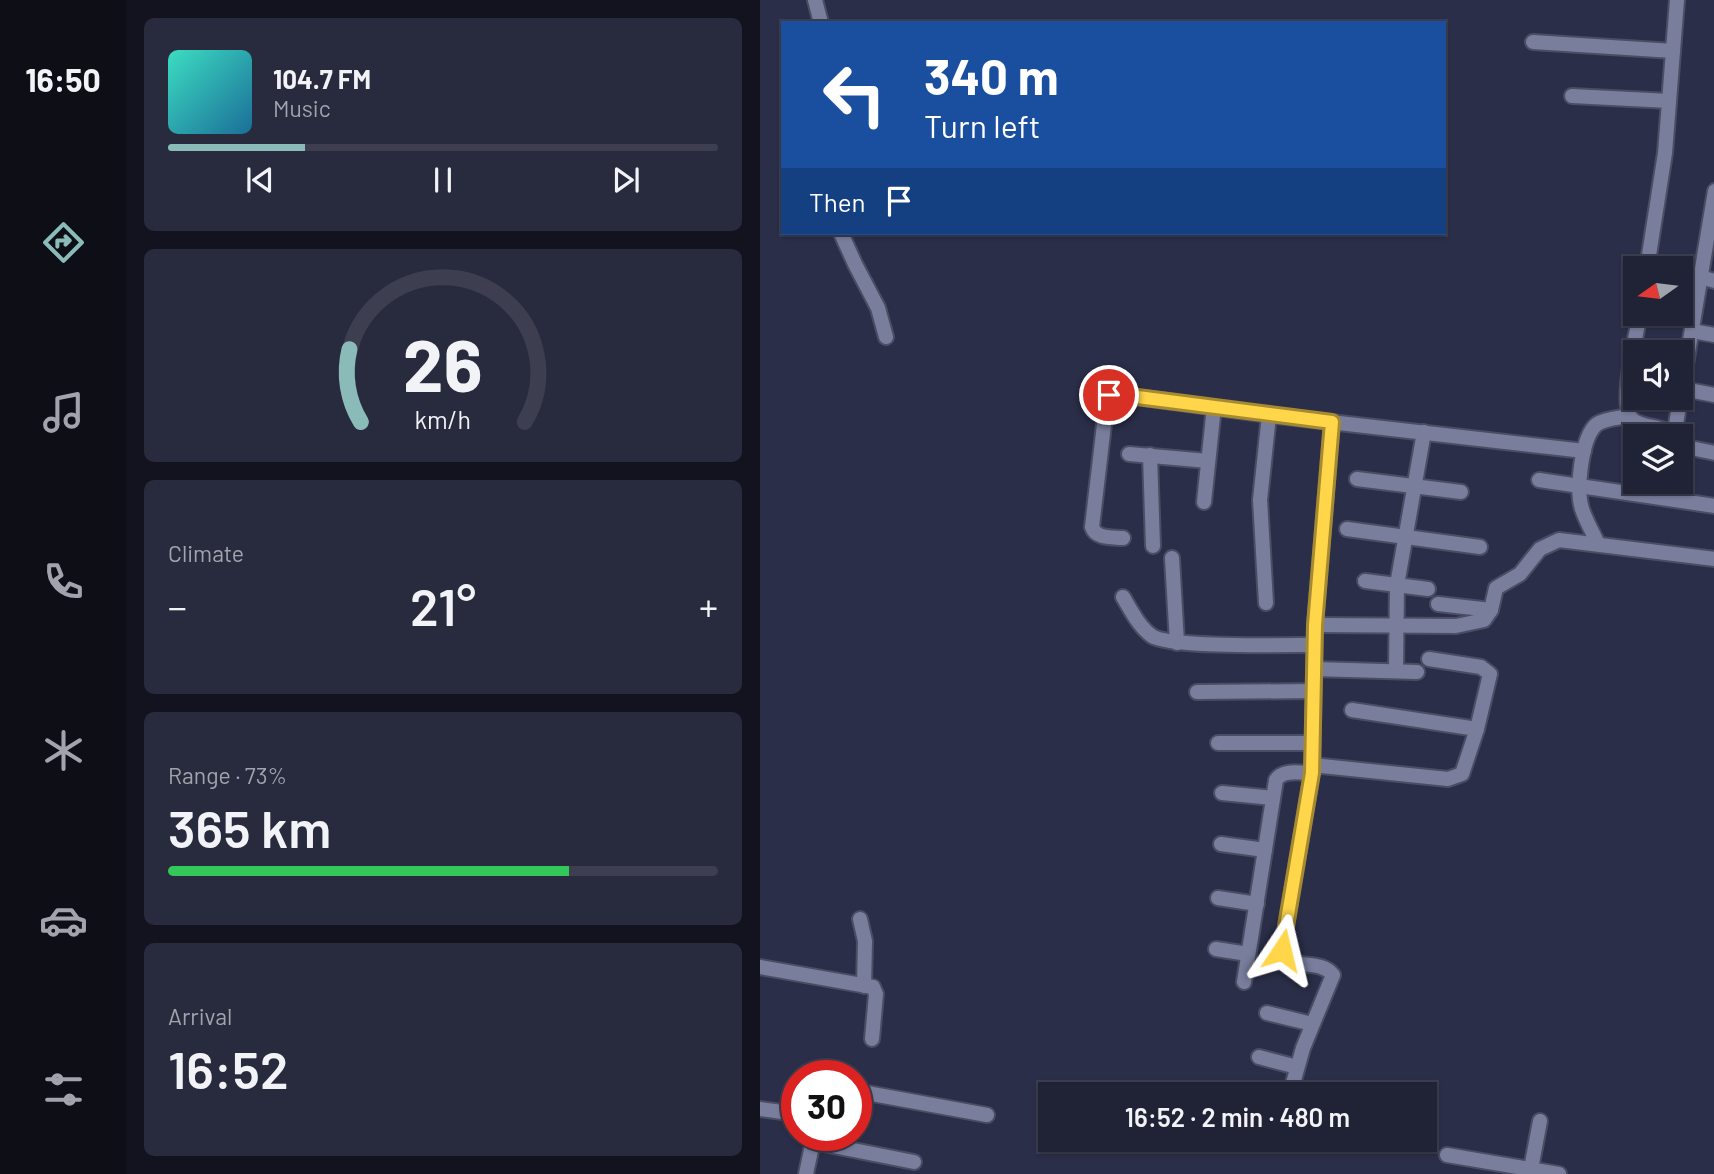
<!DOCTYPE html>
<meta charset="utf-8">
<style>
body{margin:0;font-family:Barlow,sans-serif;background:#282a3e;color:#f1f3f6;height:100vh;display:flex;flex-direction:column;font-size:26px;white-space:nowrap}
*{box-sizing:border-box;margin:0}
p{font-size:23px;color:#a2a4ad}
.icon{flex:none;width:38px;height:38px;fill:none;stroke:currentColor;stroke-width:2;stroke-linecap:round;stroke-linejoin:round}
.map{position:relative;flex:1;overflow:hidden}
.side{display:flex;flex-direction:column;gap:18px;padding:18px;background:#12131e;width:634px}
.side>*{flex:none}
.banner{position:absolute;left:21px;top:21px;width:665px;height:214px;border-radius:0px;box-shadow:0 2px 5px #0004,0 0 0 2px #3d3f51;background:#1a4fa0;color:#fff;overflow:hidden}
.needle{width:46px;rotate:256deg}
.fabs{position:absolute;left:863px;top:256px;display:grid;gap:14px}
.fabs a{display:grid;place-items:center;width:70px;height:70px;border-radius:0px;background:#202236;box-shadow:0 2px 5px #0004,0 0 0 2px #3d3f51;font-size:35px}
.speed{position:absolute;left:21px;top:1060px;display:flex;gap:14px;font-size:35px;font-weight:700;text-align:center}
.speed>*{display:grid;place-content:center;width:91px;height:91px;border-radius:50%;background:#202236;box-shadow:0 2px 5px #0004,0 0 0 2px #3d3f51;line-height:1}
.speed .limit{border:10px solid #d22;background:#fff;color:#111}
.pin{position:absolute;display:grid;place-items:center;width:60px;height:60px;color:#fff;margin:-30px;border:4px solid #fff;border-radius:50%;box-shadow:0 2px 7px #0007}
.me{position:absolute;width:77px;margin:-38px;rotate:10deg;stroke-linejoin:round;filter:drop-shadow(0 0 5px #0008)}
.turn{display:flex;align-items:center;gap:24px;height:147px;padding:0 28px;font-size:32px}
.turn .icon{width:91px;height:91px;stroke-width:2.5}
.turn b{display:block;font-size:49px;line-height:60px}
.then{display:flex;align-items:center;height:66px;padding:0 28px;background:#0003;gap:14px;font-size:26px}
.big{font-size:52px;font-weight:600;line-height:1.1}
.side .tile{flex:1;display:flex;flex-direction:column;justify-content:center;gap:10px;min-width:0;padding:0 24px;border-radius:10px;background:#282a3e}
.side .dial{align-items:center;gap:0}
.dial svg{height:182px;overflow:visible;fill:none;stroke:#3d3f51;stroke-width:7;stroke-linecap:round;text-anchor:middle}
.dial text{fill:#f1f3f6;stroke:none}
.song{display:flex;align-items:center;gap:21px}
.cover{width:84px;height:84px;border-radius:10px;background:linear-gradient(135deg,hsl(170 70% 55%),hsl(200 70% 35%))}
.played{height:7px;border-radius:4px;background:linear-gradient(90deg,#8bbbb9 25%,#3d3f51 25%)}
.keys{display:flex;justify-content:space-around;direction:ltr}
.heat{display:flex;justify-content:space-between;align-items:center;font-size:38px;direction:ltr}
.charge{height:10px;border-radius:5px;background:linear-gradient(90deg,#34c759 73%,#3d3f51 0)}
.trip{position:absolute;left:278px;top:1082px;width:399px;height:70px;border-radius:0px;background:#202236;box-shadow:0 2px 5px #0004,0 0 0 2px #3d3f51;font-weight:600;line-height:70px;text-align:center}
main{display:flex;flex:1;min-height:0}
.dock{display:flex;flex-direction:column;width:126px;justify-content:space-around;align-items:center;background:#0d0e16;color:#a2a4ad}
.dock .icon{width:49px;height:49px}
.dock .selected{color:#8bbbb9}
.dock b{font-size:32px;color:#f1f3f6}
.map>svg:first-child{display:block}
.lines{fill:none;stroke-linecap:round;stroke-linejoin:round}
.minor-casing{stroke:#4a4d63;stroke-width:18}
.minor{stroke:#797e9d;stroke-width:14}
.route-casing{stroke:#a68a30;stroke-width:18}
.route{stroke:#ffd54a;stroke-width:12}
</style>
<main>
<nav class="dock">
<b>16:50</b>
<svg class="icon selected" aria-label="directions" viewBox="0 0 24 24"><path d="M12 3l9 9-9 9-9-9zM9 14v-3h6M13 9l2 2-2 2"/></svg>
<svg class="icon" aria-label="music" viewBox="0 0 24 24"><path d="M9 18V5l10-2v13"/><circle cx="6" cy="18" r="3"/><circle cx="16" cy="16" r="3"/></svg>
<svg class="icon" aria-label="phone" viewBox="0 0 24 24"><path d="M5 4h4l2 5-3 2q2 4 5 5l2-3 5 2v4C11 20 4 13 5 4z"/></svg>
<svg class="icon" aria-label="climate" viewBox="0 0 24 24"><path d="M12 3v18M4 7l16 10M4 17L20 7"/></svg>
<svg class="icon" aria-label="car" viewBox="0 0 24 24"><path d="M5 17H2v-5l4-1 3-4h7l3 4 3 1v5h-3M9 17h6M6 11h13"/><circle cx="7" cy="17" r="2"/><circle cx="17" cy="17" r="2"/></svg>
<svg class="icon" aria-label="filters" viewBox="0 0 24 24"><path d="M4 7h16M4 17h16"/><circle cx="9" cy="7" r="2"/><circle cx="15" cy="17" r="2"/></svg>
</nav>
<section class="side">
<div class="tile">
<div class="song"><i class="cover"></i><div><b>104.7 FM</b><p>Music</p></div></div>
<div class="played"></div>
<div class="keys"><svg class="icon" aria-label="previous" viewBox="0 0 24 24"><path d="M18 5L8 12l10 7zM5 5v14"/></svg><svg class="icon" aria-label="pause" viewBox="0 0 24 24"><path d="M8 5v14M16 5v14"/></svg><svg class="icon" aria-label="next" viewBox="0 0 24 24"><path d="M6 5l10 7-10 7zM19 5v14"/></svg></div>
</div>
<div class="tile dial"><svg viewBox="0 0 100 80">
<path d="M14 69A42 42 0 1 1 86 69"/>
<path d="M14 69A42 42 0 0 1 9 37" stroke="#8bbbb9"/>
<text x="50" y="56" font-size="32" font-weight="700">26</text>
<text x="50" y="72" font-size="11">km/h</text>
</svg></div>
<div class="tile"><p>Climate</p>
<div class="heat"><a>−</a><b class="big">21°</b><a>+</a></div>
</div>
<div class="tile"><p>Range · 73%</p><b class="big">365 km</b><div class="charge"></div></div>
<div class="tile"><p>Arrival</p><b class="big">16:52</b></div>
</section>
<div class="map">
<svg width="955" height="1174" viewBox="0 0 955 1174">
<rect width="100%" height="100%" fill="#2a2e48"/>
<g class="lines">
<defs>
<g id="minor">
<polyline points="55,0 61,23"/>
<polyline points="773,42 913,51"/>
<polyline points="812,96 909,101"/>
<polyline points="81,233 95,264 118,308 126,337"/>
<polyline points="887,268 905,153 917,0"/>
<polyline points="940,277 955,281"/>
<path d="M880,313C877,333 858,408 873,420C885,429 903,425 914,436"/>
<polyline points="932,331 955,335"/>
<polyline points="923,389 955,395"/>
<polyline points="914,436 955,191"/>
<polyline points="920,444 926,447 955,453"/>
<polyline points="369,454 448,461"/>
<polyline points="390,455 393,546"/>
<polyline points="597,479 701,492"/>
<polyline points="779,480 955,506"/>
<polyline points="444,502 454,407"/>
<polyline points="587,529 720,547"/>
<path d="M363,538C352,537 336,539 332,527L347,399L354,394L509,415L824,451"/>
<path d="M838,544C833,533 826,521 822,509C816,490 821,437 837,424C846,418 859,418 869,416"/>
<polyline points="412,558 417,643"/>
<polyline points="605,581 668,589"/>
<path d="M363,597C371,610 379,627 392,636C410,648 526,645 554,645"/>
<polyline points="506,603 500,500 509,415"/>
<polyline points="678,604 731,610"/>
<polyline points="555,625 696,626 724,620 731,610 736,588 760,574 780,549 799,540 955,559"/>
<polyline points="554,669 657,672"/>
<polyline points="636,671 637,585 664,432"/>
<polyline points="437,692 554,691"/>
<polyline points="592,710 717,729"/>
<polyline points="458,743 553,743"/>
<polyline points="552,765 688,779 702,774 717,729 730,674 721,667 669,659"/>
<polyline points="462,793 513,798"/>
<polyline points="461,844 505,850"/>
<polyline points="458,898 497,904"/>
<polyline points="100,919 105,941 104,986"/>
<polyline points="456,949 488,954"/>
<polyline points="0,967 113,987 116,994 112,1039"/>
<path d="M484,982L516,780C523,769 540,773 552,773"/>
<polyline points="507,1013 552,1024"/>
<polyline points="499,1057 537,1067"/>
<polyline points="476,1090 495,1094"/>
<polyline points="96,1091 227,1115"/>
<path d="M530,1094L543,1048L573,975C561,959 536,970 522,956V950L552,773L555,625L572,422"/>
<polyline points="0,1109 37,1114"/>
<polyline points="53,1142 154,1162"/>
<polyline points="687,1155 799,1174"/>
<polyline points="46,1174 54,1136"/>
<polyline points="770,1174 780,1121"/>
</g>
</defs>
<use href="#minor" class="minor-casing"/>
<use href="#minor" class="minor"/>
</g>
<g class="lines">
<defs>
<polyline id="route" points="349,395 354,394 572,422 555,625 552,773 522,950"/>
</defs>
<use href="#route" class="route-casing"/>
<use href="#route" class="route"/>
</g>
</svg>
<div class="fabs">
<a><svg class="needle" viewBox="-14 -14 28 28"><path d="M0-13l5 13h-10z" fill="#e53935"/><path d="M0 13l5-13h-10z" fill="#a2a4ad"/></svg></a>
<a><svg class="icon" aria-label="sound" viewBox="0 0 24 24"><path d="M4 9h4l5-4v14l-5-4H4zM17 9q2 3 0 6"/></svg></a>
<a><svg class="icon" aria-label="layers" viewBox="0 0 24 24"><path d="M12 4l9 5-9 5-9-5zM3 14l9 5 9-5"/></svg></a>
</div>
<div class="speed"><div class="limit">30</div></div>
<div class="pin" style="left:349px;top:395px;background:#d93025"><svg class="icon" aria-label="arrive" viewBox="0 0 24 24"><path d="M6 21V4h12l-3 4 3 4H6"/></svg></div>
<svg class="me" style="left:522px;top:950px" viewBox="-20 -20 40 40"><path d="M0-17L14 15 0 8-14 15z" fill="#ffd54a" stroke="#fff" stroke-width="4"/></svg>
<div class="trip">16:52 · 2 min · 480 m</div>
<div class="banner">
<div class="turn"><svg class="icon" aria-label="left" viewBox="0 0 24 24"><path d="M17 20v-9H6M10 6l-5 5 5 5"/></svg><div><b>340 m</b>Turn left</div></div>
<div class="then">Then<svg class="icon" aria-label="arrive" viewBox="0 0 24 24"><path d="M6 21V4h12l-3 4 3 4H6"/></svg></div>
</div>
</div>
</main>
